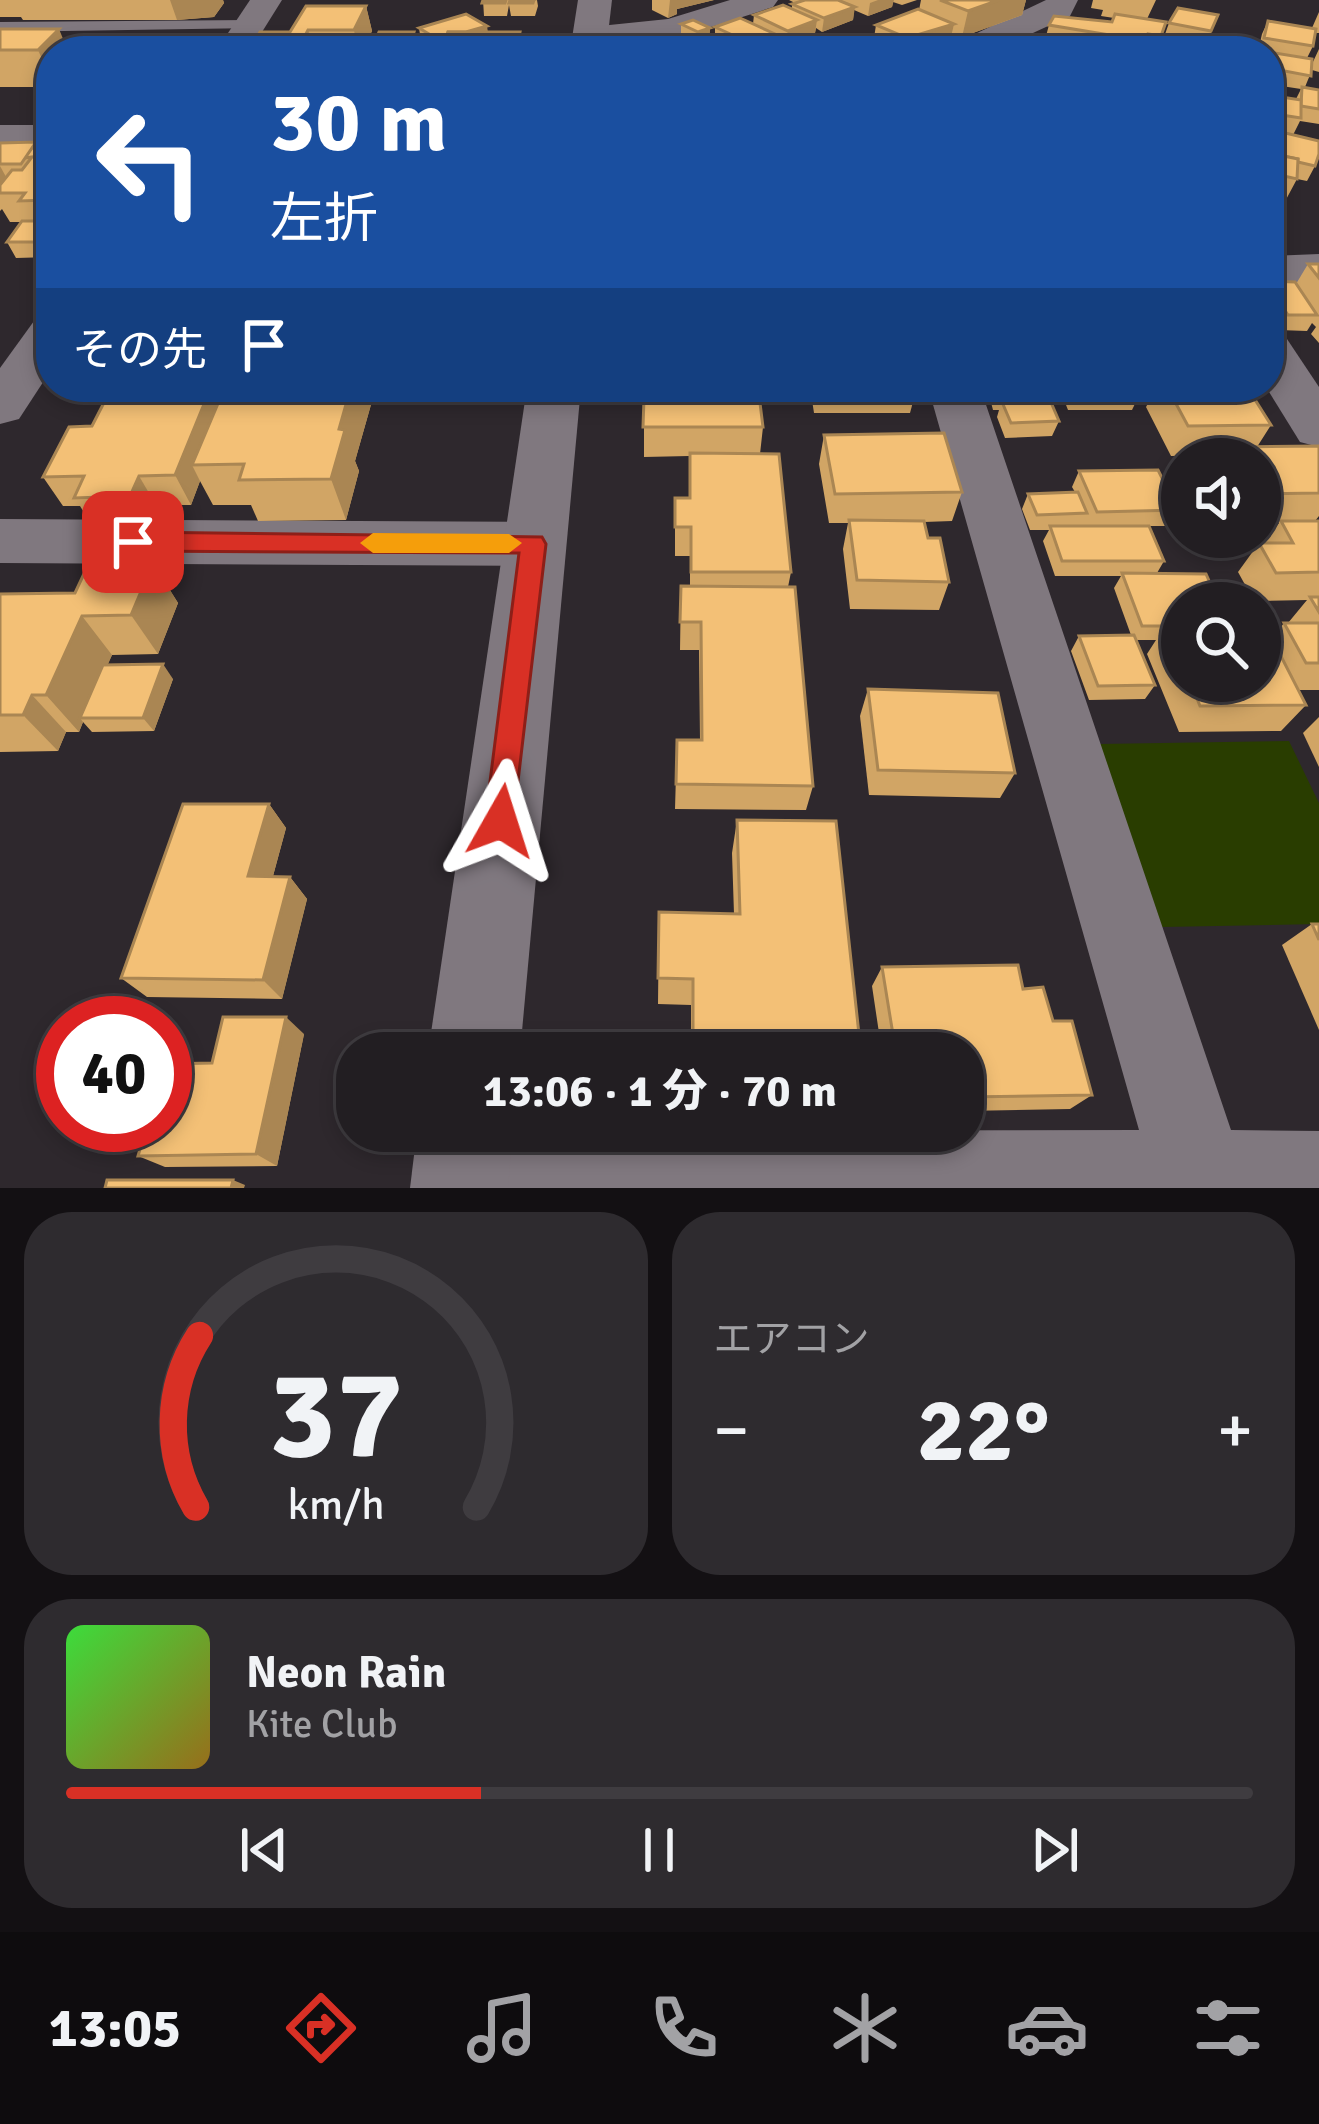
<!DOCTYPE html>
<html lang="ja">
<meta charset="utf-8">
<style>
body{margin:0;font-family:Signika,"Noto Sans JP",sans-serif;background:#2e2b2f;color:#f1f3f6;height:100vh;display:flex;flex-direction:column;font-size:45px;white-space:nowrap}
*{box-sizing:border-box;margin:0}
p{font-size:39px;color:#a2a2a5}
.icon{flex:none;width:66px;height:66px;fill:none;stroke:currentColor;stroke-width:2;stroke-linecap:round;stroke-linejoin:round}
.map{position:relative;height:1188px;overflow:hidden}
.panel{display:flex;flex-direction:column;gap:24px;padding:24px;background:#131013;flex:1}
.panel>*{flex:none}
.guide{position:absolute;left:36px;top:36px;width:1248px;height:366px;border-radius:48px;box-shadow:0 6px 18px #0003,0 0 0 3px #3f3c40;background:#1a4fa0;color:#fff;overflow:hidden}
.controls{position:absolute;left:1161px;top:438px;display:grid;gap:24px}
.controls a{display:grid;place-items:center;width:120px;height:120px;border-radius:50%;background:#221e22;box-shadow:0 6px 18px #0003,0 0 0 3px #3f3c40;font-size:60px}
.speed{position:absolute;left:36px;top:996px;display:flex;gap:24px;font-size:60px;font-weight:700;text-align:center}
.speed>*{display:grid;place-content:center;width:156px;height:156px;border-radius:50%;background:#221e22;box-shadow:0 6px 18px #0003,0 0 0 3px #3f3c40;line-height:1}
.speed .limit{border:18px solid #d22;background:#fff;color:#111}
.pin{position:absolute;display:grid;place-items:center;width:102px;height:102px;color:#fff;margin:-51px;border-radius:24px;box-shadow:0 6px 18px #0006}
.me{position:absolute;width:132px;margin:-66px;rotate:6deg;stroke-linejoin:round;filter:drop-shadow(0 0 9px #0008)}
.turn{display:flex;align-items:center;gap:42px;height:252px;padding:0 36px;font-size:54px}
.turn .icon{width:156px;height:156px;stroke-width:2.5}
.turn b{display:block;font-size:84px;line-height:102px}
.then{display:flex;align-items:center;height:114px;padding:0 36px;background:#0003;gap:24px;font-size:45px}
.big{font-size:90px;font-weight:800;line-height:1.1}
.panel .card{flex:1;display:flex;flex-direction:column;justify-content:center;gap:18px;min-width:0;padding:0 42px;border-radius:48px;background:#2e2b2f}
.panel .dial{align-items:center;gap:0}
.dial svg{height:312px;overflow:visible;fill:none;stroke:#3f3c40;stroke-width:7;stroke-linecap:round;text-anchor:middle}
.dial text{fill:#f1f3f6;stroke:none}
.song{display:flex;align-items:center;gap:36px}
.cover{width:144px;height:144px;border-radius:18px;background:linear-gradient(135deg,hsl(120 70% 55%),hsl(40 70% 35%))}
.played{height:12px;border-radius:6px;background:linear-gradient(90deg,#d93025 35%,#3f3c40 35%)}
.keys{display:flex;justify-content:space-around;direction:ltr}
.heat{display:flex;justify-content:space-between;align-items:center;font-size:66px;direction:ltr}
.panel .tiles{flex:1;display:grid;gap:24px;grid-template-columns:1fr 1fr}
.card:last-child{grid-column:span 2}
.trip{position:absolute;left:336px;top:1032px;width:648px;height:120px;border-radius:48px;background:#221e22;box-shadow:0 6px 18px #0003,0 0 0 3px #3f3c40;font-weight:800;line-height:120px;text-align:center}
.dock{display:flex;height:192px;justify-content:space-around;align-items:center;background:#0e0c0e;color:#a2a2a5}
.dock .icon{width:84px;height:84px}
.dock .on{color:#d93025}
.dock b{font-size:54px;color:#f1f3f6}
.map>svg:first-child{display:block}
.green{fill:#293d00}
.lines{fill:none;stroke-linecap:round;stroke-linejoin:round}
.lane{fill:#80787f;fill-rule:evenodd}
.street{fill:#80787f;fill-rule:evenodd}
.secondary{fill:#80787f;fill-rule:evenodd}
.wall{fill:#d1a565}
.shaded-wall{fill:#aa8653}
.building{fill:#f3c076;stroke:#aa8653;stroke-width:3}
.route{fill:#d93025;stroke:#8d1f18;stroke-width:3}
.slow{fill:#f59e0b}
</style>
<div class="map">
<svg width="1319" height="1188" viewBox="0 0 1319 1188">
<rect width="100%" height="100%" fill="#2e282d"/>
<polygon class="green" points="1289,741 1319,803 1319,924 1162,927 1099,744"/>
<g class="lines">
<polygon class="lane" points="250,20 258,25 256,28 0,32 0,22"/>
<g class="street">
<polygon points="250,0 282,0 250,51 216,51"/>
<path d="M730,0H778L773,7C738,18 598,69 573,37L590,27L668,19Z"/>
<polygon points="1046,0 1078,0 1070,16 994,51 949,51 954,44"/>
<rect x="0" y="125" width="51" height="24"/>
<polygon points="1319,254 1319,282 1269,284 1269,256"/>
<polygon points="51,317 51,370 19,419 0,424 0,368 34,321"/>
<polygon points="1269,335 1287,339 1319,387 1319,447 1300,442 1266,387"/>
<polygon points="928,387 980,387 1231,1130 1319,1131 1319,1188 420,1188 413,1171 427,1138 444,1131 1139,1130"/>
<polygon points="0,519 533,522 554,528 563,544 554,560 533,566 0,563"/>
</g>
<g class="secondary">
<polygon points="578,0 612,0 606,51 570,51"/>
<polygon points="527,387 581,387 520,1053 428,1053"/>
<polygon points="417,1131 513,1131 508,1188 410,1188"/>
</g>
</g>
<g class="wall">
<polygon points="0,0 223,0 224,3 214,17 177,20 23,20 21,17 0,17"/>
<polygon points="483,0 509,0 509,3 537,0 538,6 535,16 511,16 509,5 507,16 484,16"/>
<polygon points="652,0 714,0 677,9 677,14 668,18 652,10"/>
<polygon points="789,0 917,0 902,5 893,2 892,7 868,16 854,10 853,20 822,32 816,28 815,33 786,44 775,39 774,48 766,51 737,51 715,40 715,27 753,24 754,15 792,9 792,4 795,3"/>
<polygon points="921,0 1026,0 1022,15 962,37 952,33 951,37 906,51 874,38 876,25 919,10"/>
<polygon points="1093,0 1156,0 1147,19 1166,22 1156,51 1029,51 1043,47 1049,25 1112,22 1114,18 1101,16 1103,10 1091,8"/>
<polygon points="366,6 372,31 362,51 248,51 290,32"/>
<polygon points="1319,12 1319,33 1315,33 1313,46 1307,58 1312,64 1319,49 1319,72 1312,70 1305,87 1319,90 1319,124 1300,121 1293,135 1315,166 1307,181 1297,179 1282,207 1269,206 1269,147 1271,143 1269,143 1269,95 1296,99 1301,89 1269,84 1269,51 1258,51 1262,34 1268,21 1312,28"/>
<polygon points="1218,15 1206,45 1164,37 1169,23"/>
<polygon points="681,24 710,28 709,41 729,51 660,51 688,41 681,37"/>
<polygon points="419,28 488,32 520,32 522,51 419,51 427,45 421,41"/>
<polygon points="0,29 51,51 51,87 0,87"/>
<polygon points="51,136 51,257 16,258 7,242 22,222 10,222 2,209 0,211 0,143 36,142"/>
<polygon points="1308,264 1319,264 1319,343 1311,334 1316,327 1312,323 1307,331 1279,330 1269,315 1269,281 1296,284"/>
<polygon points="217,387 221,397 225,387 376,387 355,461 359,471 346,520 258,521 251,505 213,505 200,481 191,505 156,505 147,525 93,527 80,506 63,506 43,477 92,426"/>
<polygon points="684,387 758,387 763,427 760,454 791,572 788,587 813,786 806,810 675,809 677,740 700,740 699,650 680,650 681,586 690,586 690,556 675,556 675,498 689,498 689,456 644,457 644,398 684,398"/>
<polygon points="810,387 917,387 910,413 814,413"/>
<polygon points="987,387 1043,387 1046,394 1043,401 1059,421 1052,436 1005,438 997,417 999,410 993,410"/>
<polygon points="1059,387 1143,387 1132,410 1068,410"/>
<polygon points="1143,387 1258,387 1252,396 1271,425 1257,447 1319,446 1319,516 1315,521 1319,521 1319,690 1299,690 1306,705 1281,731 1179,732 1147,654 1156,640 1136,640 1155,685 1145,699 1089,700 1071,651 1079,636 1131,635 1114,588 1121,576 1055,576 1043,541 1049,530 1030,530 1022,509 1028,494 1075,492 1072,487 1079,471 1178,510 1169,526 1137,526 1164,561 1157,573 1182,603 1182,681 1260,681 1272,638 1284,623 1288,623 1307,600 1254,601 1238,572 1259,543 1264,543 1279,523 1260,523 1260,459 1223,459 1226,455 1171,456 1146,407 1151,398 1148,398"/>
<polygon points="824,435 962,492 952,521 924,522 928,538 949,582 939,610 850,609 843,549 848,523 829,523 819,464"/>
<polygon points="153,563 178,603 158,654 112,655 107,665 173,679 154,731 92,732 83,722 79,732 66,732 58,751 0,752 0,594 75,593"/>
<polygon points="868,689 1015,773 1000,798 869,795 860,716"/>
<polygon points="1319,717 1319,767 1303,733"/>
<polygon points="269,804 286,828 273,876 290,877 307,899 282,999 147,997 121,978"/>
<polygon points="737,820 861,1053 691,1053 691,1005 658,1004 659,912 734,914 732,853"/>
<polygon points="1312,924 1319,924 1319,1030 1282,945"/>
<polygon points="882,967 1023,989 1053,1021 1092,1095 1070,1109 963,1111 963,1053 882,1053 872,986"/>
<polygon points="304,1034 277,1166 165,1167 138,1156"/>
</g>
<g class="shaded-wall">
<polygon points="170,0 223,0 224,3 214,17 177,20"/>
<polygon points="670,0 714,0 677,9 677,14 668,18"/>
<polygon points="878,0 894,0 892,7 868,16 870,3"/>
<polygon points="999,0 1026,0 1022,15 962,37 968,11"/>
<polygon points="366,6 372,31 362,51 358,51 354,30"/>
<polygon points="855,7 853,20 822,32 824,18"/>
<polygon points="817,20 815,33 786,44 788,31"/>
<polygon points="954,24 951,37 905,51 907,38"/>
<polygon points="487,26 489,39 451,51 439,51 439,40"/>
<polygon points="710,28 709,41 697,45 698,32"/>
<polygon points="59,29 68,51 51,51 51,79 38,50"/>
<polygon points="308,30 313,51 297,51"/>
<polygon points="414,32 418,51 408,51"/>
<polygon points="775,34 774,48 766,51 750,51 750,43"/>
<polygon points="0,166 15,193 0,193"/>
<polygon points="211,387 217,387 227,410 192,465 200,481 191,505 175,475"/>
<polygon points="351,387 376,387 355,461 359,471 346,520 331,479 339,429"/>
<polygon points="139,476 156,505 147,525 130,496"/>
<polygon points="153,563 178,603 158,654 131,615"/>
<polygon points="82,616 112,655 85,718 80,718 83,722 79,732 46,695"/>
<polygon points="163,664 173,679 154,731 143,718"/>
<polygon points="32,695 66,732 58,751 23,715"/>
<polygon points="269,804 286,828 267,898 248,876"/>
<polygon points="290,877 307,899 282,999 263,980"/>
<polygon points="286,1017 304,1034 277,1166 256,1154"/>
<polygon points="233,1180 245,1185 244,1188 231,1188"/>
</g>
<g class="building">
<polygon points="483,0 506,0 505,3 482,3"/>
<polygon points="510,0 534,0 533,3 509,3"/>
<polygon points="805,0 838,0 855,7 824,18 792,4"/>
<polygon points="940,0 999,0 968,11"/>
<polygon points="783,5 817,20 788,31 754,15"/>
<polygon points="306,6 366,6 354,30 308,30 297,51 248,51 260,32 290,32"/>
<polygon points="1178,8 1218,15 1211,31 1169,23"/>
<polygon points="918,9 954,24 907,38 876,25"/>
<polygon points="466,14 487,26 466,32 448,32 446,38 439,40 419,28"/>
<polygon points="1115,14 1166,22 1161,36 1148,34 1146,41 1049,25 1054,16 1112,22"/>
<polygon points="740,18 775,34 750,43 715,27"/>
<polygon points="693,20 710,28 698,32 681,24"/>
<polygon points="1268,21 1316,29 1313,46 1264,38"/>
<polygon points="0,29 59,29 38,50 0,50"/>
<polygon points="379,32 414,32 408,51 371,51"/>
<polygon points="448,32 520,32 516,50 442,51"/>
<polygon points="701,37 729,51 660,50"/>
<polygon points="835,39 863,51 806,51"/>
<polygon points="420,45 441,45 439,51 419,51"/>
<polygon points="1031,45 1069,51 1029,51"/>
<polygon points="1269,52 1312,59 1311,76 1269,68"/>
<polygon points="1302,87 1319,90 1319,109 1301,106"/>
<polygon points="1269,95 1301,100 1301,118 1269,113"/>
<polygon points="1277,131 1319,141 1319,154 1315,166 1298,162 1298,159 1278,155 1279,151 1270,149"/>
<polygon points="41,136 51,136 51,200 19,201 25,193 0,193 0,185 12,170 22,170 32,157 24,158"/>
<polygon points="36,142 21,164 0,164 0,143"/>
<polygon points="1269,153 1298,159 1297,179 1280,175 1279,188 1269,186"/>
<polygon points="22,221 51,221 51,237 47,242 7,242"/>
<polygon points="1308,264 1319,264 1319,278"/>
<polygon points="1269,281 1295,282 1317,315 1288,315 1269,286"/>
<polygon points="112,387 211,387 175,475 139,476 130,496 74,498 84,476 43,477 69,427 92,426"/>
<polygon points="225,387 351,387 339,429 345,430 331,479 239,480 244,464 192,465"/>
<polygon points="686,387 758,387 763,427 643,427 644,398 686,398"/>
<polygon points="996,387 1043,387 1046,394 999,394"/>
<polygon points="1167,387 1247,387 1271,425 1188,426"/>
<polygon points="1050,400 1059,421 1011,423 1002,402"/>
<polygon points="944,433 962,492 835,494 824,435"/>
<polygon points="1319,446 1319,493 1260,494 1260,459 1238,459 1231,447"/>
<polygon points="690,453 779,454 791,572 691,572 691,527 675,527 675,498 690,498"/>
<polygon points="1158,470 1178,510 1097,512 1079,471"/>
<polygon points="1078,492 1087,513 1037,515 1028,494"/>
<polygon points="849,520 924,521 928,538 940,538 949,582 857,580"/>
<polygon points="1281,521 1319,521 1319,572 1276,573 1259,543 1293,543"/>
<polygon points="1050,526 1149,526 1164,561 1062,561"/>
<polygon points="89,563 153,563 131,615 82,616 46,695 32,695 23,715 0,715 0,594 75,593"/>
<polygon points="1122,573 1206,574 1219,603 1182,603 1182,626 1142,626"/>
<polygon points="681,586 795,587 813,786 676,784 677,740 702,740 701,622 680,622"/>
<polygon points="1310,597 1319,597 1319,612"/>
<polygon points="1284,623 1319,623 1319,663 1306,663"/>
<polygon points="1260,625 1265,625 1306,705 1200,706 1190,681 1260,681"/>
<polygon points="1166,626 1182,626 1182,663"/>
<polygon points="1134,635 1155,685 1098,686 1079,636"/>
<polygon points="163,664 143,718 80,718 103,665"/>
<polygon points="868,689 998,693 1015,773 878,770"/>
<polygon points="183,804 269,804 248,876 290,877 263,980 121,978"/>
<polygon points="737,820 836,821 861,1053 693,1053 693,979 658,978 659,912 740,914"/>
<polygon points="1312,924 1319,924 1319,940"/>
<polygon points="1018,965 1023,989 1043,987 1053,1021 1072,1021 1092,1095 963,1097 963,1053 896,1053 882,967"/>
<polygon points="223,1017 286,1017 256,1154 138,1156 147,1125 165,1125 165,1064 212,1063"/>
<polygon points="107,1180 233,1180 231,1188 105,1188"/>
</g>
<polygon class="route" points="133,532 542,537 546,544 512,832 501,836 490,832 485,821 519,553 133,551 120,542"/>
<polygon class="slow" points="373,533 509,534 522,543 509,553 373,553 360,543"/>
</svg>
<div class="controls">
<a><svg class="icon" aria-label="sound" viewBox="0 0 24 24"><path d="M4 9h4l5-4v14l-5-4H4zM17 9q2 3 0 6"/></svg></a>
<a><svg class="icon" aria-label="search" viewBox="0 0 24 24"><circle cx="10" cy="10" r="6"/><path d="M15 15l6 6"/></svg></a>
</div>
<div class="speed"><div class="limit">40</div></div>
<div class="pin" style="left:133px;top:542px;background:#d93025"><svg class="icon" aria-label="arrive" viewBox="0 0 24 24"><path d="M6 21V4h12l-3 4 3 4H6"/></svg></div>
<svg class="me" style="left:501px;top:821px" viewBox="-20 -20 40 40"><path d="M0-17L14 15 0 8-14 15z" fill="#d93025" stroke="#fff" stroke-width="4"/></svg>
<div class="trip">13:06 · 1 分 · 70 m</div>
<div class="guide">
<div class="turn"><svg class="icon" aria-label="left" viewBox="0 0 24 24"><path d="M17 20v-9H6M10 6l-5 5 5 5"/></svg><div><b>30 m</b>左折</div></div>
<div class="then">その先<svg class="icon" aria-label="arrive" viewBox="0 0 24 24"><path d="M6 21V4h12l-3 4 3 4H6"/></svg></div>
</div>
</div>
<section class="panel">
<div class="tiles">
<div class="card dial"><svg viewBox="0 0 100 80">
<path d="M14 69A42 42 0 1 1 86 69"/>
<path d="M14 69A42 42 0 0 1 15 25" stroke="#d93025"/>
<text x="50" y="56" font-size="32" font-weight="700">37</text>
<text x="50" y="72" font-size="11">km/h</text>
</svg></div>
<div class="card"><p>エアコン</p>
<div class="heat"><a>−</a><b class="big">22°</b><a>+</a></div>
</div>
<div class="card">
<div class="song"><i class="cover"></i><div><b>Neon Rain</b><p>Kite Club</p></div></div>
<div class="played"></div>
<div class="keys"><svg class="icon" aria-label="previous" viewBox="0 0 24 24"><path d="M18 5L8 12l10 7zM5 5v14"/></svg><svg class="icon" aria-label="pause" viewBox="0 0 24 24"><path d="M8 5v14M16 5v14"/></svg><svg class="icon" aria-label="next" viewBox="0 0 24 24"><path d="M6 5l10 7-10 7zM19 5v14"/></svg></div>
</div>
</div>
</section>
<nav class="dock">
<b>13:05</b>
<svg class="icon on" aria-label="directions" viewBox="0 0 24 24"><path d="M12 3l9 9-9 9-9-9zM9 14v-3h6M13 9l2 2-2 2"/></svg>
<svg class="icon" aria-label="music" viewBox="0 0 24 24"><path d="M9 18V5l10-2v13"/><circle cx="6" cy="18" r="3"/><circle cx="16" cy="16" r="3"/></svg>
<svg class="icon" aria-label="phone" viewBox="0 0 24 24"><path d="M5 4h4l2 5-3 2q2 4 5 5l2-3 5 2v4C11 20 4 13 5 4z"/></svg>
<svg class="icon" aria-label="climate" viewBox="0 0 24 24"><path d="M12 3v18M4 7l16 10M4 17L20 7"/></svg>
<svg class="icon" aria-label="car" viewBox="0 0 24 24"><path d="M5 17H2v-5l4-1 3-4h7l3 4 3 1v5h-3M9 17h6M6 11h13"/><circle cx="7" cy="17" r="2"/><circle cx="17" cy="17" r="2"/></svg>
<svg class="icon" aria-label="filters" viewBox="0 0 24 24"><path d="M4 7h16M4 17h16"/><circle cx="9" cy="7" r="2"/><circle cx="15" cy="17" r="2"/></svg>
</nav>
